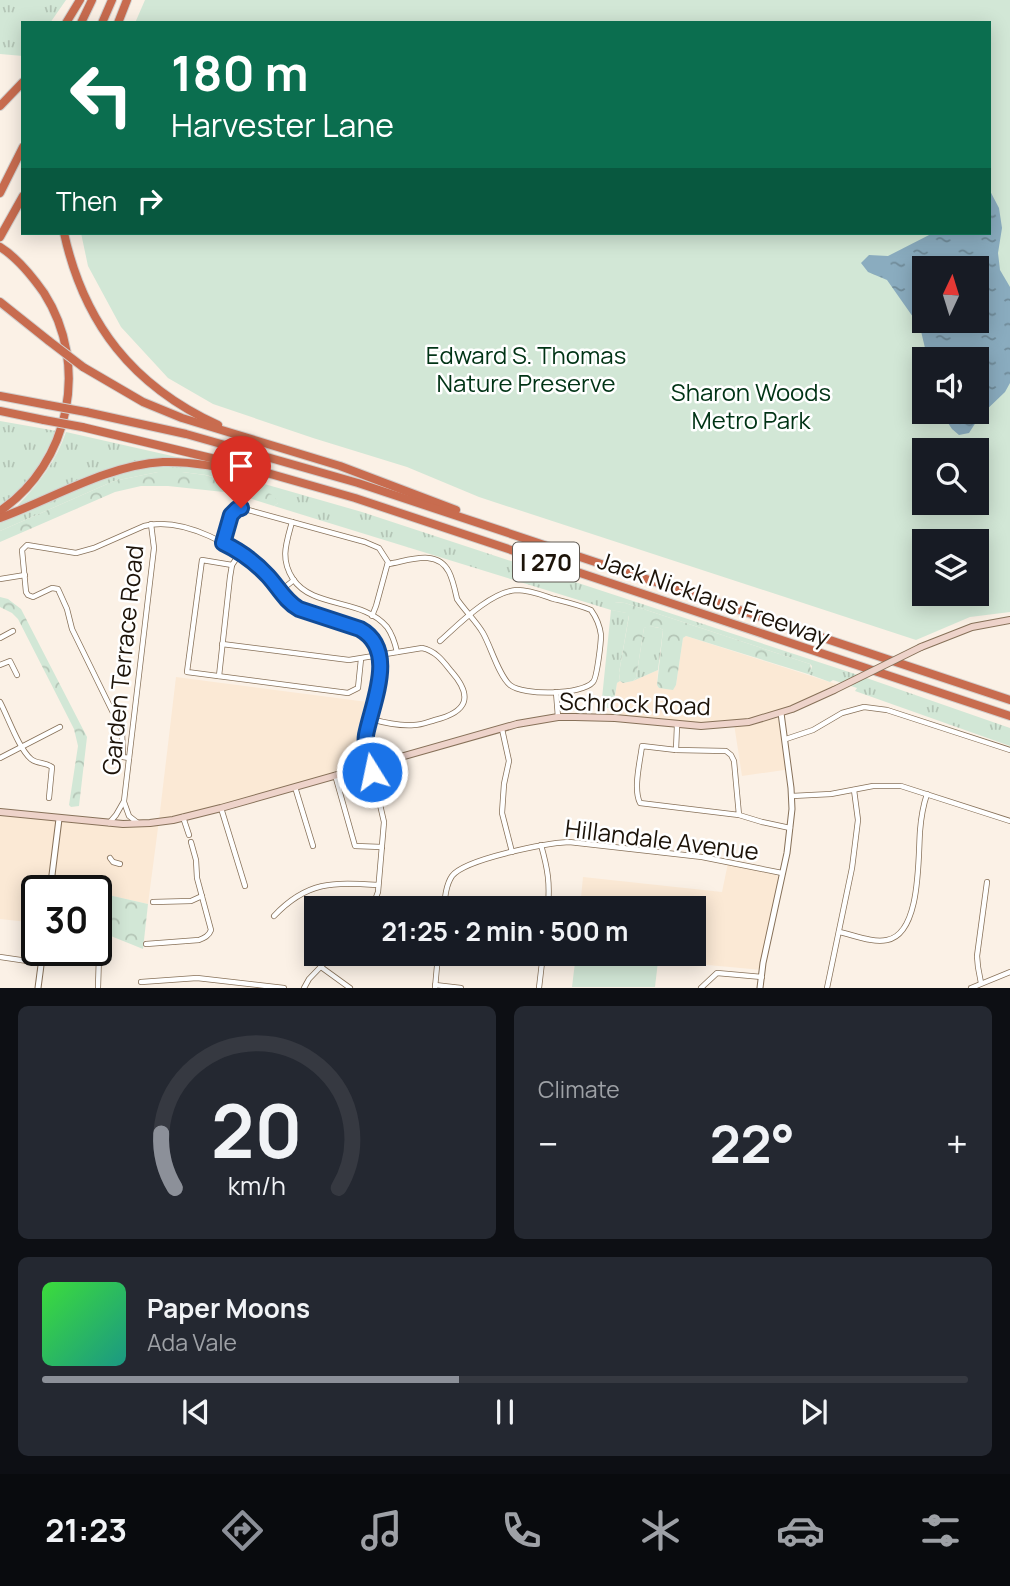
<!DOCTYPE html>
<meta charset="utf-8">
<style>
body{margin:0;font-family:Manrope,sans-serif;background:#242831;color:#f1f3f6;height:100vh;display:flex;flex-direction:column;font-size:26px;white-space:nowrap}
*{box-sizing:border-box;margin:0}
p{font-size:23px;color:#9ea1a6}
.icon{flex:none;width:38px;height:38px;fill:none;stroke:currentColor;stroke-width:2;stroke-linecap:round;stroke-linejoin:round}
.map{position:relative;height:988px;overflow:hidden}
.side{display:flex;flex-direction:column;gap:18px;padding:18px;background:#0d0f14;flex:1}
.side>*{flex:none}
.hud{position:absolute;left:21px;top:21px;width:970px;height:214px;border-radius:0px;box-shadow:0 4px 18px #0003;background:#0b6e4f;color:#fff;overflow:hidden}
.needle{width:46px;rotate:4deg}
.controls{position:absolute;left:912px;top:256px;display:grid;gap:14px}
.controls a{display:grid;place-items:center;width:77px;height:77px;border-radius:0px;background:#171b24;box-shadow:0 4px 18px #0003;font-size:35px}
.speed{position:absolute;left:21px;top:875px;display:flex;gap:14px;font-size:35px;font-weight:700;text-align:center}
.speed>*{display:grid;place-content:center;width:91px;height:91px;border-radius:50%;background:#171b24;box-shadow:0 4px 18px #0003;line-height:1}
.speed .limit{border:4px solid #111;border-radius:10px;background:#fff;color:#111}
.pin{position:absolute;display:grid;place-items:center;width:60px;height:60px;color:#fff;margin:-72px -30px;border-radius:50% 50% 50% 0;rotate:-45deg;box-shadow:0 0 7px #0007}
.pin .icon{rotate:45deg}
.me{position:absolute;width:77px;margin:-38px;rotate:350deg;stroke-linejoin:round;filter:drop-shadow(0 0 5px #0008)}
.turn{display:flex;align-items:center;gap:24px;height:147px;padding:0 35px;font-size:32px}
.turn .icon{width:91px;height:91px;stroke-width:2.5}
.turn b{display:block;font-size:49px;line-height:60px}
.then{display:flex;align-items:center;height:66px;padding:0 35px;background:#0003;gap:14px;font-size:26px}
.big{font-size:52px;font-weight:700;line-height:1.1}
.side .card{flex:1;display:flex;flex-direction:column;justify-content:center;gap:10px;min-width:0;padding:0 24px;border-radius:10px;background:#242831}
.side .dial{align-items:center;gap:0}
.dial svg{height:182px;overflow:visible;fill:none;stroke:#363941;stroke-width:7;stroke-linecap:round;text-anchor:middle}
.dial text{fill:#f1f3f6;stroke:none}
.song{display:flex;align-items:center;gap:21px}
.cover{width:84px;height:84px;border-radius:10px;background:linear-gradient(135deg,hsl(120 70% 55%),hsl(170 70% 35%))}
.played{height:7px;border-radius:4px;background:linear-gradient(90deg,#8c9099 45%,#363941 45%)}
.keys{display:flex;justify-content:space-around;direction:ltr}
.heat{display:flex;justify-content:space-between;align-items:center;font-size:38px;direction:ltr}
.side .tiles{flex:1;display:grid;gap:18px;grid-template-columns:1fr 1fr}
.card:last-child{grid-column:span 2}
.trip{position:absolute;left:304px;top:896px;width:402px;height:70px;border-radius:0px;background:#171b24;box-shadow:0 4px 18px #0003;font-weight:700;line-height:70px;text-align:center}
.dock{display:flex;height:112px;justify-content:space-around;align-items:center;background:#090b0e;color:#9ea1a6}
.dock .icon{width:49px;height:49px}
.dock .selected{color:#8c9099}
.dock b{font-size:32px;color:#f1f3f6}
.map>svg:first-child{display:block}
.built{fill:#fbe9d5}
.grass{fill:url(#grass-tufts)}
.forest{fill:url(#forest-crowns)}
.green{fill:#d2e7d6;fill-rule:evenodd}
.water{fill:url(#water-ripples);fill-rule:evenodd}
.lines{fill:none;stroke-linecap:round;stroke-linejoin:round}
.minor-casing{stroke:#877159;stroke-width:6}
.tertiary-casing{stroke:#877159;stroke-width:7}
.secondary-casing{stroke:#877159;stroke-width:8}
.motorway-casing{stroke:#d2d0ce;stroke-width:10}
.minor{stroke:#fff;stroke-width:4.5}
.tertiary{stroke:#fff;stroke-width:5}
.secondary{stroke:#eed3ca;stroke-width:6}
.motorway{stroke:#c86c4f;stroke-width:8}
.secondary-bridge-casing{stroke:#877159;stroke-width:8;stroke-linecap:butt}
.motorway-bridge-casing{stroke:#d2d0ce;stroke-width:10;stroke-linecap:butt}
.secondary-bridge{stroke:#eed3ca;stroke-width:6}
.motorway-bridge{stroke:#c86c4f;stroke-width:8}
.route-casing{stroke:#114b97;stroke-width:18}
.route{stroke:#1a73e8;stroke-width:12}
.labels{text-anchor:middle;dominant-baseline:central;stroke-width:5;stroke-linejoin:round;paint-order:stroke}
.shield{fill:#fff;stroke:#605a53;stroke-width:2}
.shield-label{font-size:23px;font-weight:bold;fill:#1c1309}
.park-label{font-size:24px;fill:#003315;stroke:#fff}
.street-label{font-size:24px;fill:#1c1309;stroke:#fff}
</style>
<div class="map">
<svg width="1010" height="988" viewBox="0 0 1010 988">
<defs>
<pattern id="grass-tufts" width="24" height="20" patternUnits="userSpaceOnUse" patternTransform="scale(1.75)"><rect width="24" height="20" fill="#d2e7d6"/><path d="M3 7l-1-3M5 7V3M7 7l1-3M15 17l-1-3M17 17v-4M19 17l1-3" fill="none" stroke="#b4c5b6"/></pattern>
<pattern id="forest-crowns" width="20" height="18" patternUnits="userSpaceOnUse" patternTransform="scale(1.75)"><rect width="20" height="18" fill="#d2e7d6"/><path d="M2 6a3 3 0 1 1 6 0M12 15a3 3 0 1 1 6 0" fill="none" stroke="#b4c5b6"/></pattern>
<pattern id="water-ripples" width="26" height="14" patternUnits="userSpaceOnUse" patternTransform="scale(1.75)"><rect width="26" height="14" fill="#8aacbf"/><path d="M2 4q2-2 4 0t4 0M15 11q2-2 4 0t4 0" fill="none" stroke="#708b99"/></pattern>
</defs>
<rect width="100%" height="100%" fill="#fbf1e6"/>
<g class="built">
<polygon points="686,636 842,686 780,714 791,769 742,776 734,724 703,726 612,719 617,683 620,681 623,683 633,681 658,670 657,685 659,688 673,689 676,685 683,638"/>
<polygon points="176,677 375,703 366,737 370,764 187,816 159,820 148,904 113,896 96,894 96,891 37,891 37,923 0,919 0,810 110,822 159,820"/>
<polygon points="728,863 775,874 781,879 762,970 589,954 695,954 695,908 580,908 583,877 722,892"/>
</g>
<g class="grass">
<polygon points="0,0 66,0 50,23 23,23 23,56 0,54"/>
<polygon points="0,421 57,431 36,470 25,486 0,507"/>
<path d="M66,432L181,458V460H151L19,507L18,505C39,484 56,461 66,432Z"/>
<polygon points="167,465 201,468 226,473 362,512 855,674 1010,728 1010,746 855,691 857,688 833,680 830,682 808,674 811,670 812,666 810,664 625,603 615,602 612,610 627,613 629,615 619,673 620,681 617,683 613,708 601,708 611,610 274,506 278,503 235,483 206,475 182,472 158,472 114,481 0,531 0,523 92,483 136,468"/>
<polygon points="648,626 660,628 663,630 658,670 633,681 636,678 644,628"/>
</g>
<g class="forest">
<polygon points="158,472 182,472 205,475 271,494 277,500 278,503 274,506 233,493 168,486 141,486 115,492 0,542 0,531 114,481"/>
<polygon points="0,597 8,599 21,609 87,737 79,806 71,807 69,805 78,746 74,729 18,619 12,613 0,607"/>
<path d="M614,602L625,603L810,664L811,670L808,674L686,636L683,638L676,685L673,690L659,688L657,685L663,630C658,626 649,626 644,628L636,678L633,681L623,683L620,681L619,673L629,616L626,613L611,610V605Z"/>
<polygon points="96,894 113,896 148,904 143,949 96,930"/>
</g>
<g class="green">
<path d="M145,0H1010V612L970,617L916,640L479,497L407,467L313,438L213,404L168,378L121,327L88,266L81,233H989V23H135ZM924,268H976V320H924ZM924,359H976V411H924ZM924,450H976V502H924ZM924,541H976V593H924Z"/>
<polygon points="576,954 589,954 658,961 655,987 572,987"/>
</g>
<path class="water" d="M989,189L999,208L1002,228L998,253L1000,270L1010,287V383L1005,392L980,416L969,433L959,435L952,429L940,411H976V359H924V386L920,380L925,348L920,327L887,280L868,272L861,263L869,255L888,256L933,233H989ZM924,268H976V320H924Z"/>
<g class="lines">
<defs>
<g id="minor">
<path d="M292,522C286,544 280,559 293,579C313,609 363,598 387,627C392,634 395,643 397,652"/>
<polyline points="223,543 231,515 237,509 241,508 365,542 379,548 388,562 376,606 372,616"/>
<path d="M388,564C408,561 437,548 449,572C453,580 455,590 457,599C465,611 476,621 483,633C491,647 499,676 510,685C524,696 582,695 593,682C597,678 601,642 601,635C600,627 596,617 591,610C579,605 566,602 554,599C542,595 530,590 517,590C491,591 458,625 440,641"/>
<polyline points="232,565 202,560 187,672 348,693 358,688 361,659"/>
<polyline points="0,579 25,575"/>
<polyline points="280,591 294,580"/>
<polyline points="0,638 13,631"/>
<path d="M222,644L349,660L422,648C436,651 443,661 451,671C474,697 467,712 435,720C428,722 421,725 414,725C399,726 385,723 371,719"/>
<polyline points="0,665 10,661 17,675"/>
<polyline points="219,676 230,577 232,565 240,553"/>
<polyline points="556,692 558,717"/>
<path d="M0,702C8,717 19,749 31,759C37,764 45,762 52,767L49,798"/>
<polyline points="502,729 509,761 504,784 502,813 512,852"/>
<polyline points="786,739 813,730 842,713 864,707 887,710 1010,750"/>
<polyline points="676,750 677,725"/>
<polyline points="0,758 60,727"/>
<path d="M129,758L123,757L122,731L72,629L67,609L58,589L52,588L33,597L28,595L26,592L22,550L27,545L76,553L94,548L144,526C184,516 238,547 266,574C278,586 284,600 299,609L360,629C402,652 366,709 366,744L384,822L378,892L372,908"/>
<polyline points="335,775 355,846 382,847"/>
<polyline points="295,787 313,846"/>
<polyline points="792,796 831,794 873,786 901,786 1010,821"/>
<polyline points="124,802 129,816 138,823"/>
<polyline points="221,808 245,886"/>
<path d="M739,815L734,761L731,755L726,751L676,750L642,746C640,762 633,789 640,803L739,815L762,822L790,828"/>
<polyline points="183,817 189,835"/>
<polyline points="109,823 116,815 124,801 154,548 151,524"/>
<path d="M541,845C548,870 550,883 548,908"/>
<polyline points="110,858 113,862 120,864"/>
<polyline points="153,902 191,901 202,896"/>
<path d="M444,908C445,897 446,885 452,876C465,859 546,843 569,842L702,857L782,873"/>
<path d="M274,916C307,881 333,882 378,885"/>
<path d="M839,932C854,935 872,943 887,940C921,934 918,858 920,831C921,818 923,806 927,794"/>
<polyline points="96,944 102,945 99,955 98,988"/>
<path d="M146,944L199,940C204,938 209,936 211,930L197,878L196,860L191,842"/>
<polyline points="435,954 437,966 435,988"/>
<polyline points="0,957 41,963"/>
<polyline points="321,967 350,988"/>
<polyline points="141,982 197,978 284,988"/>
<polyline points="981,983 978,967 977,956 987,882"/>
<polyline points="435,985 461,988"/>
<polyline points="304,988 309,979 333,954"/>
<polyline points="539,988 543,954"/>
<polyline points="701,988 717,973 762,977"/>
<polyline points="827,988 852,868 858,820 854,790"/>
<polyline points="971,988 1010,972"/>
</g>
<g id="tertiary">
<polyline points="50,891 59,819"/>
<polyline points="38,988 43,950"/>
<polyline points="760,988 763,963 787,853 792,809 791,788 781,713"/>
</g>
<g id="secondary">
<polyline points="921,647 972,627 1010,620"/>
<polyline points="0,812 123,824 150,823 173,820 221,808 517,724 558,717 575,717 615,718 701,726 749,722 792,709 834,690"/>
</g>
<g id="motorway">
<polyline points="66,23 80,0"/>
<polyline points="81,23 92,0"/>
<polyline points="102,23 112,0"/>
<polyline points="118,23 127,0"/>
<polyline points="0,106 23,82"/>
<polyline points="0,193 23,147"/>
<path d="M64,233C84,324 133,386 218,425"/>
<polyline points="0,237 23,196"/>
<path d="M0,247C18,258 32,276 44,293C90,365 70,463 0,511"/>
<polyline points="0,302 49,341"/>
<polyline points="83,367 143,402 182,418 340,466 456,510"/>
<polyline points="0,396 48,405"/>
<polyline points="0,411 44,420"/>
<polyline points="86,412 186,434 358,483 1010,700"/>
<polyline points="82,427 232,463 355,498 1010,716"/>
<path d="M0,518C52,499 107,465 163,462C196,461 228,469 259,476"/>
</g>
</defs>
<use href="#minor" class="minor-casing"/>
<use href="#tertiary" class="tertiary-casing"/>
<use href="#secondary" class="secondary-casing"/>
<use href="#motorway" class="motorway-casing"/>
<use href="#minor" class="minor"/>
<use href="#tertiary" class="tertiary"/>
<use href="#secondary" class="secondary"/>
<use href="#motorway" class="motorway"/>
<defs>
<polyline id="secondary-bridge" points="834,690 921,647"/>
<g id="motorway-bridge">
<polyline points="49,341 83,367"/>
<polyline points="48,405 86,412"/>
<polyline points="44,420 82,427"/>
</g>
</defs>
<use href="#secondary-bridge" class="secondary-bridge-casing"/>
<use href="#motorway-bridge" class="motorway-bridge-casing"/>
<use href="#secondary-bridge" class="secondary-bridge"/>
<use href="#motorway-bridge" class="motorway-bridge"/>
</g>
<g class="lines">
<defs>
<path id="route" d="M241,508L237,509L231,515L223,543C240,551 256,563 268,576C279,588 285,601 299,609L360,629C398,650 372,703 366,735C364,747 369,761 372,772"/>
</defs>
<use href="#route" class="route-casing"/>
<use href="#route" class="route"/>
</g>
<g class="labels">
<rect class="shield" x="513" y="542.5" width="66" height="39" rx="5"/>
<g class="shield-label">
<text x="546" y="562">I 270</text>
</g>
<g class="park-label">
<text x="526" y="354">Edward S. Thomas<tspan x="526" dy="28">Nature Preserve</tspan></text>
<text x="751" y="391">Sharon Woods<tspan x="751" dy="28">Metro Park</tspan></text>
</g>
<g class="street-label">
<text transform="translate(714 598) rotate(19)">Jack Nicklaus Freeway</text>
<text transform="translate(122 660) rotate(-84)">Garden Terrace Road</text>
<text transform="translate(635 703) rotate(2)">Schrock Road</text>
<text transform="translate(662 839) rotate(7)">Hillandale Avenue</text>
</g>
</g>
</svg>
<div class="controls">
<a><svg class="needle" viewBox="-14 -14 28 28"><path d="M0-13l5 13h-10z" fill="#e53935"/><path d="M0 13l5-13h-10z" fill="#9ea1a6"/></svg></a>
<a><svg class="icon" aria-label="sound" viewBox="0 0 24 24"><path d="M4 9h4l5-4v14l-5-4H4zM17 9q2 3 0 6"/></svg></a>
<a><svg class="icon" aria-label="search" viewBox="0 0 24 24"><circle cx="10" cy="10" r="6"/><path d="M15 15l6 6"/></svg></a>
<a><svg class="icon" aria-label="layers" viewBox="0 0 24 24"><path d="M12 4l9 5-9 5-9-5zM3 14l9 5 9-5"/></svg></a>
</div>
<div class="speed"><div class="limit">30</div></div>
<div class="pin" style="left:241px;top:508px;background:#d93025"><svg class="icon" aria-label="arrive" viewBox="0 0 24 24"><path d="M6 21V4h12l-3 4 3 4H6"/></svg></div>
<svg class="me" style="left:372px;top:772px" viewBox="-20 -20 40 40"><circle r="17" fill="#1a73e8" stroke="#fff" stroke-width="3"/><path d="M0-11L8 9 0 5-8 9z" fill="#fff"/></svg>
<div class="trip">21:25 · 2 min · 500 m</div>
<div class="hud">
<div class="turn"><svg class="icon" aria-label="left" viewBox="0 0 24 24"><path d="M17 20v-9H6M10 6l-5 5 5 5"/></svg><div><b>180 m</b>Harvester Lane</div></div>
<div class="then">Then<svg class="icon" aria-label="right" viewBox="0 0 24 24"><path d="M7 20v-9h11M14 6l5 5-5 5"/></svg></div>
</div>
</div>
<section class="side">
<div class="tiles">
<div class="card dial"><svg viewBox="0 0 100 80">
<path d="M14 69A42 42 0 1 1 86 69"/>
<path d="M14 69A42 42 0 0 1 8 45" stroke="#8c9099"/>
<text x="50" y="56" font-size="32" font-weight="700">20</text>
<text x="50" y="72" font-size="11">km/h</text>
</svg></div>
<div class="card"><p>Climate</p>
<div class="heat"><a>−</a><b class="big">22°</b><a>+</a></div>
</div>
<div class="card">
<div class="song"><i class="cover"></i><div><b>Paper Moons</b><p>Ada Vale</p></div></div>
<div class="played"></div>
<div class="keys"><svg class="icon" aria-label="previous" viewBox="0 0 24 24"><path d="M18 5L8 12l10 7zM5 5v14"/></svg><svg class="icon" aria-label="pause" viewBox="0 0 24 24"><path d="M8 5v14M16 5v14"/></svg><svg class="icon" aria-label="next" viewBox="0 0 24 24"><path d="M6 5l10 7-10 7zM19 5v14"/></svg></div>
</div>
</div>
</section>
<nav class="dock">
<b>21:23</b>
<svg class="icon selected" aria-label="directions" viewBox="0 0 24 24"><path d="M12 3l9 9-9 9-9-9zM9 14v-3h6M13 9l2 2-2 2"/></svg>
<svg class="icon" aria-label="music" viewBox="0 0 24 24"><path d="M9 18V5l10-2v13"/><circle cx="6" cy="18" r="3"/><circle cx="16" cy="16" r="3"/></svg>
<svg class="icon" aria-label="phone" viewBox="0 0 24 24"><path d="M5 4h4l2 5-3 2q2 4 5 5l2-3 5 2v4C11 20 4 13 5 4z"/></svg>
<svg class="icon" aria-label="climate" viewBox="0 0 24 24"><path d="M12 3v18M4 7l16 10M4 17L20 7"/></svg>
<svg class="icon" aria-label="car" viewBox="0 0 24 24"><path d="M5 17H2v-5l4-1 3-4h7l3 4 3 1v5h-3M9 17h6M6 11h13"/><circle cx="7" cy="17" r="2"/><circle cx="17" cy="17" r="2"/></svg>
<svg class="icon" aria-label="filters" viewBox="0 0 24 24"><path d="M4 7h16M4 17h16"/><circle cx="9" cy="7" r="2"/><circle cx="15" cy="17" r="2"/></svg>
</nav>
